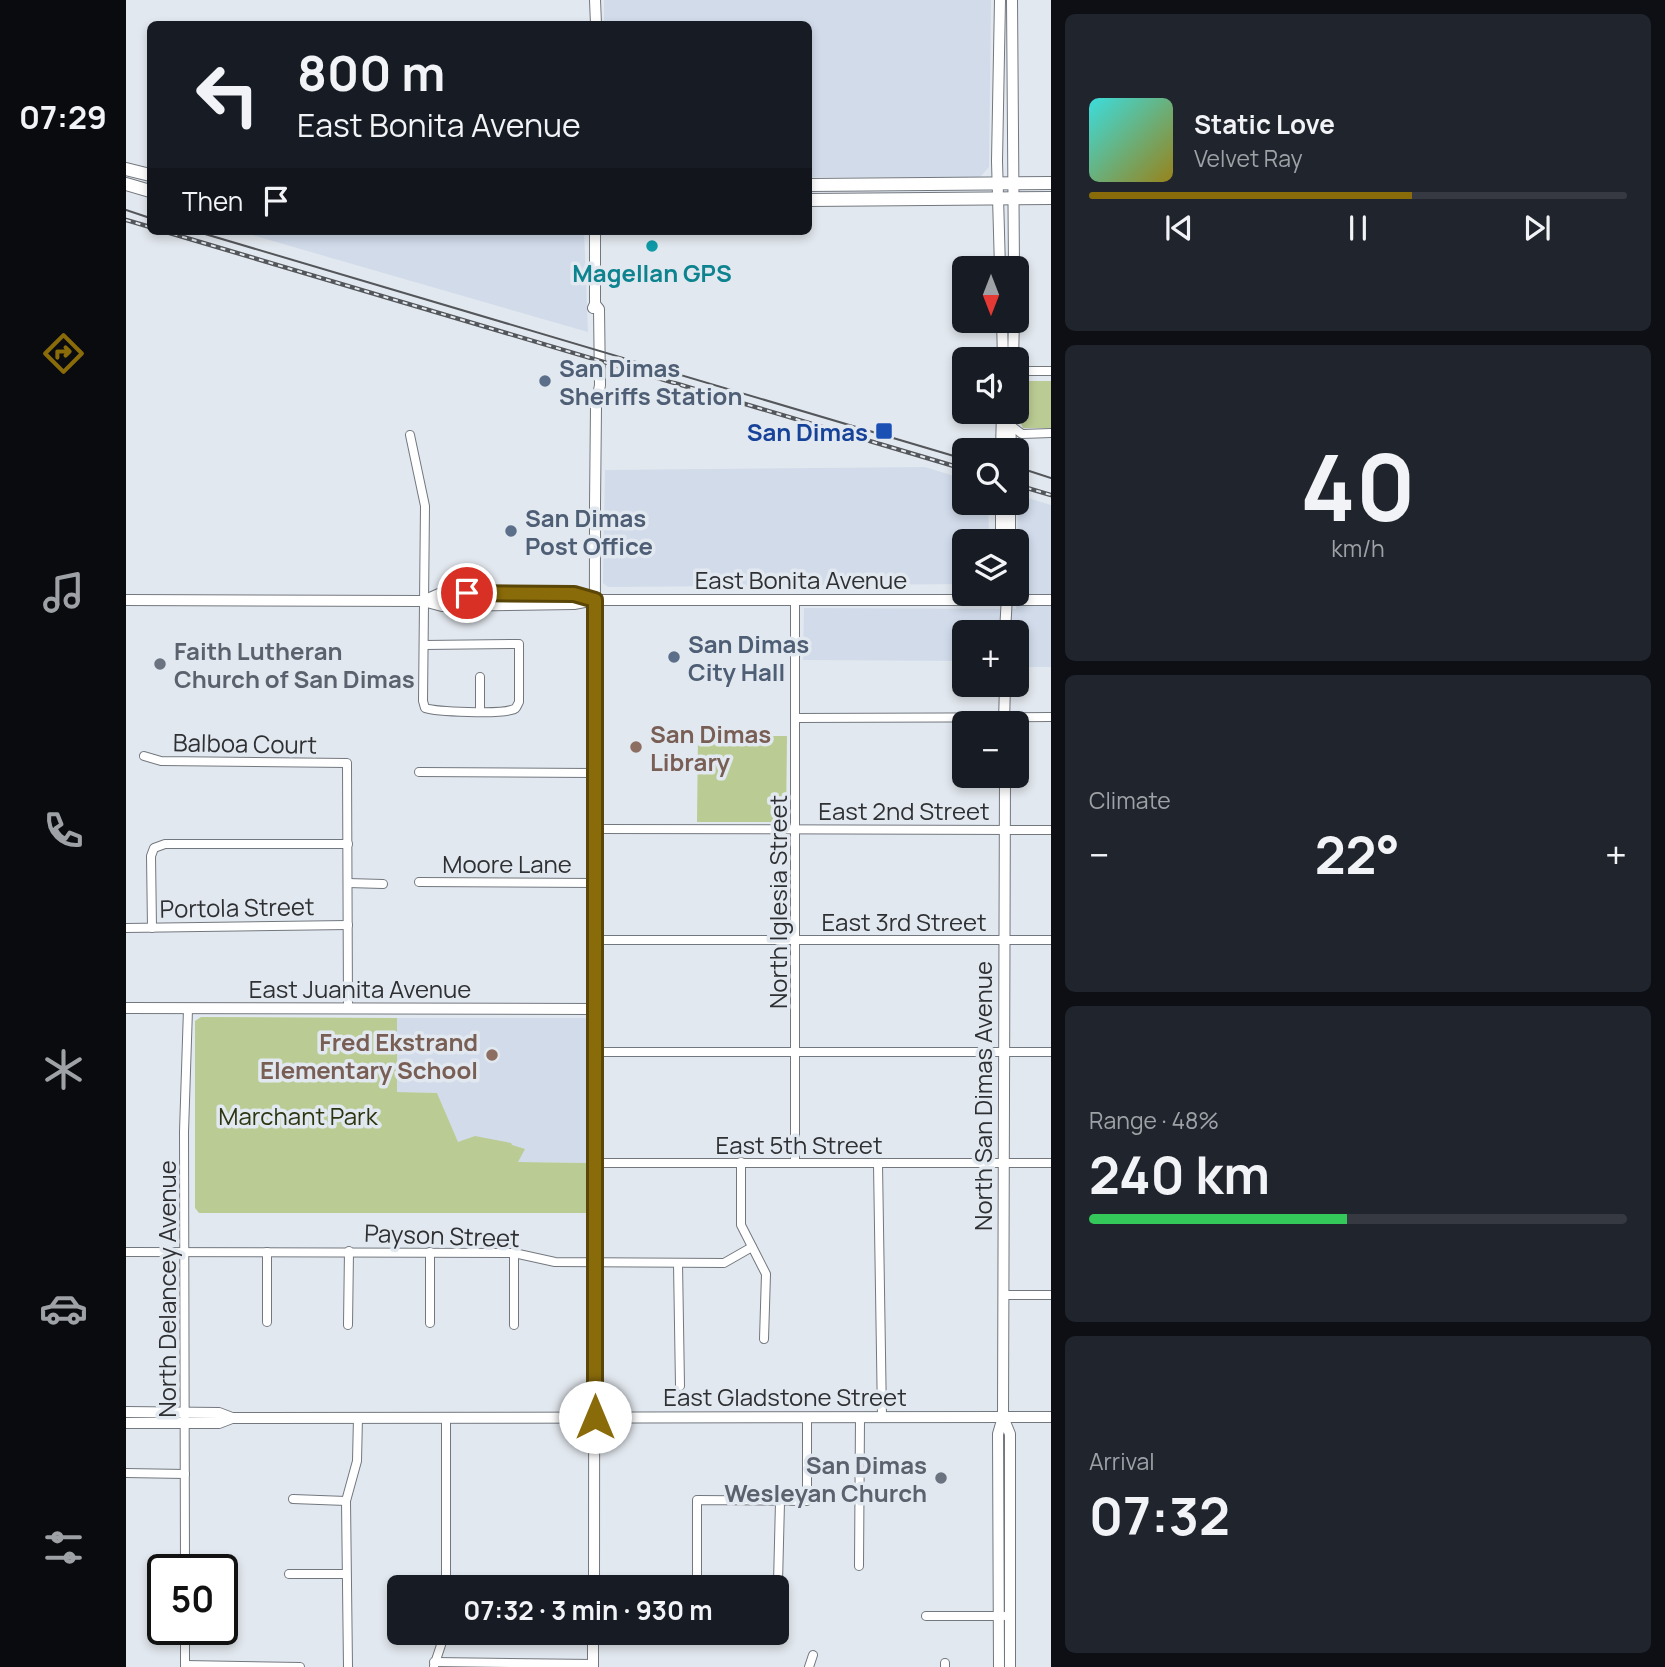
<!DOCTYPE html>
<meta charset="utf-8">
<style>
body{margin:0;font-family:Manrope,sans-serif;background:#20242c;color:#f1f3f6;height:100vh;display:flex;flex-direction:column;font-size:26px;white-space:nowrap}
*{box-sizing:border-box;margin:0}
p{font-size:23px;color:#9ea1a6}
.icon{flex:none;width:38px;height:38px;fill:none;stroke:currentColor;stroke-width:2;stroke-linecap:round;stroke-linejoin:round}
.map{position:relative;flex:1;overflow:hidden}
.drawer{display:flex;flex-direction:column;gap:14px;padding:14px;background:#0d0f14;width:614px}
.drawer>*{flex:none}
.guide{position:absolute;left:21px;top:21px;width:665px;height:214px;border-radius:10px;box-shadow:0 4px 10px #0003;background:#171b24;color:#f1f3f6;overflow:hidden}
.needle{width:46px;rotate:180deg}
.buttons{position:absolute;left:826px;top:256px;display:grid;gap:14px}
.buttons a{display:grid;place-items:center;width:77px;height:77px;border-radius:10px;background:#171b24;box-shadow:0 4px 10px #0003;font-size:35px}
.speed{position:absolute;left:21px;top:1554px;display:flex;gap:14px;font-size:35px;font-weight:700;text-align:center}
.speed>*{display:grid;place-content:center;width:91px;height:91px;border-radius:50%;background:#171b24;box-shadow:0 4px 10px #0003;line-height:1}
.speed .limit{border:4px solid #111;border-radius:10px;background:#fff;color:#111}
.pin{position:absolute;display:grid;place-items:center;width:60px;height:60px;color:#fff;margin:-30px;border:4px solid #fff;border-radius:50%;box-shadow:0 2px 7px #0007}
.me{position:absolute;width:77px;margin:-38px;rotate:0deg;stroke-linejoin:round;filter:drop-shadow(0 0 5px #0008)}
.turn{display:flex;align-items:center;gap:24px;height:147px;padding:0 35px;font-size:32px}
.turn .icon{width:91px;height:91px;stroke-width:2.5}
.turn b{display:block;font-size:49px;line-height:60px}
.then{display:flex;align-items:center;height:66px;padding:0 35px;background:#0003;gap:14px;font-size:26px}
.big{font-size:52px;font-weight:700;line-height:1.1}
.drawer .tile{flex:1;display:flex;flex-direction:column;justify-content:center;gap:10px;min-width:0;padding:0 24px;border-radius:10px;background:#20242c}
.drawer .dial{align-items:center;gap:0}
.dial b{font-size:91px;line-height:1}
.song{display:flex;align-items:center;gap:21px}
.cover{width:84px;height:84px;border-radius:10px;background:linear-gradient(135deg,hsl(180 70% 55%),hsl(50 70% 35%))}
.played{height:7px;border-radius:4px;background:linear-gradient(90deg,#8a6b0a 60%,#363941 60%)}
.keys{display:flex;justify-content:space-around;direction:ltr}
.heat{display:flex;justify-content:space-between;align-items:center;font-size:38px;direction:ltr}
.charge{height:10px;border-radius:5px;background:linear-gradient(90deg,#34c759 48%,#363941 0)}
.trip{position:absolute;left:261px;top:1575px;width:402px;height:70px;border-radius:10px;background:#171b24;box-shadow:0 4px 10px #0003;font-weight:700;line-height:70px;text-align:center}
main{display:flex;flex:1;min-height:0}
.menu{display:flex;flex-direction:column;width:126px;justify-content:space-around;align-items:center;background:#090b0e;color:#9ea1a6}
.menu .icon{width:49px;height:49px}
.menu .selected{color:#8a6b0a}
.menu b{font-size:32px;color:#f1f3f6}
.map>svg:first-child{display:block}
.built{fill:#d1dbea}
.green{fill:#bacb93}
.lines{fill:none;stroke-linecap:round;stroke-linejoin:round}
.street-casing{stroke:#73787f;stroke-width:10}
.secondary-casing{stroke:#73787f;stroke-width:12}
.primary-casing{stroke:#73787f;stroke-width:14}
.street{stroke:#fff;stroke-width:8}
.secondary{stroke:#fff;stroke-width:10}
.primary{stroke:#fff;stroke-width:12}
.tram{stroke:#53565a;stroke-width:2}
.rail-casing{stroke:#53565a;stroke-width:4.5}
.rail{stroke:#e2e8ef;stroke-width:2;stroke-dasharray:5;stroke-linecap:butt}
.route-casing{stroke:#5a4606;stroke-width:18}
.route{stroke:#8a6b0a;stroke-width:12}
.culture-dot{fill:#0f9aa8;stroke:#e2e8ef;stroke-width:2.5}
.service-dot{fill:#5c6f8a;stroke:#e2e8ef;stroke-width:2.5}
.transit-dot{fill:#1a4fb4;stroke:#e2e8ef;stroke-width:2.5}
.worship-dot{fill:#6b7280;stroke:#e2e8ef;stroke-width:2.5}
.education-dot{fill:#8d6e63;stroke:#e2e8ef;stroke-width:2.5}
.labels{text-anchor:middle;dominant-baseline:central;stroke-width:7;stroke-linejoin:round;paint-order:stroke}
.culture-label{font-size:24px;font-weight:bold;fill:#0d838f;stroke:#e2e8ef}
.service-label{font-size:24px;font-weight:bold;fill:#4e5e75;stroke:#e2e8ef;text-anchor:start}
.transit-label{font-size:24px;font-weight:bold;fill:#164399;stroke:#e2e8ef;text-anchor:end}
.street-label{font-size:24px;fill:#2e3033;stroke:#e2e8ef}
.worship-label{font-size:24px;font-weight:bold;fill:#5b616d;stroke:#e2e8ef;text-anchor:start}
.education-label{font-size:24px;font-weight:bold;fill:#785e54;stroke:#e2e8ef;text-anchor:start}
.park-label{font-size:24px;fill:#2c3510;stroke:#e2e8ef}
</style>
<main>
<nav class="menu">
<b>07:29</b>
<svg class="icon selected" aria-label="directions" viewBox="0 0 24 24"><path d="M12 3l9 9-9 9-9-9zM9 14v-3h6M13 9l2 2-2 2"/></svg>
<svg class="icon" aria-label="music" viewBox="0 0 24 24"><path d="M9 18V5l10-2v13"/><circle cx="6" cy="18" r="3"/><circle cx="16" cy="16" r="3"/></svg>
<svg class="icon" aria-label="phone" viewBox="0 0 24 24"><path d="M5 4h4l2 5-3 2q2 4 5 5l2-3 5 2v4C11 20 4 13 5 4z"/></svg>
<svg class="icon" aria-label="climate" viewBox="0 0 24 24"><path d="M12 3v18M4 7l16 10M4 17L20 7"/></svg>
<svg class="icon" aria-label="car" viewBox="0 0 24 24"><path d="M5 17H2v-5l4-1 3-4h7l3 4 3 1v5h-3M9 17h6M6 11h13"/><circle cx="7" cy="17" r="2"/><circle cx="17" cy="17" r="2"/></svg>
<svg class="icon" aria-label="filters" viewBox="0 0 24 24"><path d="M4 7h16M4 17h16"/><circle cx="9" cy="7" r="2"/><circle cx="15" cy="17" r="2"/></svg>
</nav>
<div class="map">
<svg width="925" height="1667" viewBox="0 0 925 1667">
<rect width="100%" height="100%" fill="#e2e8ef"/>
<g class="built">
<polygon points="478,0 865,0 863,167 854,177 683,177 682,24 478,24"/>
<polygon points="112,231 458,231 462,332"/>
<polygon points="799,467 838,479 838,502 862,502 863,541 838,541 838,584 482,587 477,583 479,470"/>
<polygon points="892,495 925,505 925,667 891,667 891,632 838,632 838,661 677,660 678,608 890,609"/>
<polygon points="271,1018 460,1018 460,1163 391,1162 349,1136 332,1143 311,1093 271,1092"/>
</g>
<g class="green">
<polygon points="900,381 925,381 925,428 897,428 892,418 892,389"/>
<polygon points="572,736 661,736 660,822 571,822"/>
<polygon points="75,1017 271,1018 271,1092 311,1093 332,1142 349,1136 385,1143 386,1145 399,1149 392,1162 460,1163 461,1213 73,1213 69,1208 69,1021"/>
</g>
<g class="lines">
<defs>
<g id="street">
<polyline points="891,371 925,371"/>
<polyline points="884,425 896,434 925,433"/>
<path d="M284,435L299,506L297,701L299,708C311,712 373,714 385,710C391,709 390,707 393,702V644L298,645"/>
<polyline points="669,600 669,1163"/>
<polyline points="354,677 354,711"/>
<polyline points="669,718 925,717"/>
<polyline points="18,756 35,761 221,763 222,1009"/>
<polyline points="293,772 468,773"/>
<polyline points="468,829 925,830"/>
<polyline points="293,882 468,883"/>
<polyline points="222,883 257,884"/>
<polyline points="0,928 222,925"/>
<polyline points="26,928 25,856 28,848 39,844 222,844"/>
<polyline points="469,940 925,940"/>
<polyline points="468,1052 925,1052"/>
<polyline points="615,1162 615,1225 640,1274 638,1339"/>
<polyline points="468,1163 925,1163"/>
<polyline points="752,1164 756,1417"/>
<polyline points="0,1252 388,1253 429,1262 598,1263 626,1247"/>
<polyline points="304,1252 304,1323"/>
<polyline points="388,1253 388,1325"/>
<polyline points="552,1263 554,1386"/>
<polyline points="877,1295 925,1295"/>
<polyline points="141,1322 141,1252"/>
<polyline points="222,1325 223,1251"/>
<polyline points="320,1417 320,1587"/>
<polyline points="0,1473 59,1474"/>
<polyline points="167,1499 220,1501"/>
<polyline points="733,1566 734,1418"/>
<polyline points="59,1570 58,1132 62,1009"/>
<polyline points="163,1574 219,1574"/>
<polyline points="571,1577 571,1500 681,1501 681,1418"/>
<polyline points="652,1583 654,1502"/>
<polyline points="800,1616 878,1616"/>
<polyline points="59,1629 59,1667"/>
<polyline points="308,1662 467,1664"/>
<polyline points="59,1665 174,1667"/>
<polyline points="308,1666 319,1633"/>
<polyline points="222,1667 220,1501 231,1461 232,1417"/>
<polyline points="683,1667 687,1655"/>
<polyline points="819,1667 819,1663"/>
</g>
<g id="secondary">
<polyline points="469,0 470,24"/>
<polyline points="874,0 871,161 874,268"/>
<polyline points="886,0 888,268"/>
<polyline points="467,308 469,304 469,231"/>
<polyline points="876,320 877,359"/>
<polyline points="887,359 888,320"/>
<polyline points="884,411 885,450"/>
<polyline points="875,450 876,411"/>
<polyline points="875,541 875,502"/>
<polyline points="884,541 884,502"/>
<polyline points="0,600 297,601 316,606 448,604 469,600 925,600"/>
<polyline points="297,601 315,593 448,594 467,599"/>
<polyline points="879,632 881,596"/>
<polyline points="878,723 879,684"/>
<polyline points="0,1008 469,1009"/>
<polyline points="0,1412 93,1413 106,1418"/>
<polyline points="877,1417 884,1434 884,1667"/>
<polyline points="0,1423 93,1423 106,1418 925,1417"/>
<polyline points="468,1587 469,505 470,407 474,385 473,309 469,304"/>
<polyline points="467,1667 467,1633"/>
<polyline points="873,1667 872,1434 877,1417 879,775"/>
</g>
<g id="primary">
<polyline points="0,169 24,175"/>
<polyline points="0,184 24,191"/>
<polyline points="682,185 925,183"/>
<polyline points="682,200 925,198"/>
</g>
</defs>
<use href="#street" class="street-casing"/>
<use href="#secondary" class="secondary-casing"/>
<use href="#primary" class="primary-casing"/>
<use href="#street" class="street"/>
<use href="#secondary" class="secondary"/>
<use href="#primary" class="primary"/>
<g class="tram">
<polyline points="0,210 24,218"/>
<polyline points="69,231 838,459"/>
<polyline points="891,467 925,478"/>
</g>
<defs>
<g id="rail">
<polyline points="0,220 24,227"/>
<polyline points="37,231 838,469"/>
<polyline points="891,485 925,495"/>
</g>
</defs>
<use href="#rail" class="rail-casing"/>
<use href="#rail" class="rail"/>
</g>
<g class="lines">
<defs>
<polyline id="route" points="341,593 448,594 469,600 469,1417"/>
</defs>
<use href="#route" class="route-casing"/>
<use href="#route" class="route"/>
</g>
<circle class="culture-dot" cx="526" cy="246" r="7"/>
<g class="service-dot">
<circle cx="419" cy="381" r="7"/>
<circle cx="385" cy="531" r="7"/>
<circle cx="548" cy="657" r="7"/>
</g>
<rect class="transit-dot" x="749" y="422" width="18" height="18" rx="3.5"/>
<g class="worship-dot">
<circle cx="34" cy="664" r="7"/>
<circle cx="815" cy="1478" r="7"/>
</g>
<g class="education-dot">
<circle cx="510" cy="747" r="7"/>
<circle cx="366" cy="1055" r="7"/>
</g>
<g class="labels">
<g class="culture-label">
<text x="526" y="272">Magellan GPS</text>
</g>
<g class="service-label">
<text x="433" y="367">San Dimas<tspan x="433" dy="28">Sheriffs Station</tspan></text>
<text x="399" y="517">San Dimas<tspan x="399" dy="28">Post Office</tspan></text>
<text x="562" y="643">San Dimas<tspan x="562" dy="28">City Hall</tspan></text>
</g>
<g class="transit-label">
<text x="742" y="431">San Dimas</text>
</g>
<g class="street-label">
<text x="675" y="579">East Bonita Avenue</text>
<text transform="translate(119 743) rotate(1)">Balboa Court</text>
<text x="778" y="810">East 2nd Street</text>
<text x="381" y="863">Moore Lane</text>
<text transform="translate(651 902) rotate(-90)">North Iglesia Street</text>
<text transform="translate(111 907) rotate(-1)">Portola Street</text>
<text x="778" y="921">East 3rd Street</text>
<text x="234" y="988">East Juanita Avenue</text>
<text transform="translate(856 1096) rotate(-90)">North San Dimas Avenue</text>
<text x="673" y="1144">East 5th Street</text>
<text transform="translate(316 1235) rotate(2)">Payson Street</text>
<text transform="translate(40 1289) rotate(-90)">North Delancey Avenue</text>
<text x="659" y="1396">East Gladstone Street</text>
</g>
<g class="worship-label">
<text x="48" y="650">Faith Lutheran<tspan x="48" dy="28">Church of San Dimas</tspan></text>
<text x="801" y="1464" text-anchor="end">San Dimas<tspan x="801" dy="28">Wesleyan Church</tspan></text>
</g>
<g class="education-label">
<text x="524" y="733">San Dimas<tspan x="524" dy="28">Library</tspan></text>
<text x="352" y="1041" text-anchor="end">Fred Ekstrand<tspan x="352" dy="28">Elementary School</tspan></text>
</g>
<g class="park-label">
<text x="172" y="1115">Marchant Park</text>
</g>
</g>
</svg>
<div class="buttons">
<a><svg class="needle" viewBox="-14 -14 28 28"><path d="M0-13l5 13h-10z" fill="#e53935"/><path d="M0 13l5-13h-10z" fill="#9ea1a6"/></svg></a>
<a><svg class="icon" aria-label="sound" viewBox="0 0 24 24"><path d="M4 9h4l5-4v14l-5-4H4zM17 9q2 3 0 6"/></svg></a>
<a><svg class="icon" aria-label="search" viewBox="0 0 24 24"><circle cx="10" cy="10" r="6"/><path d="M15 15l6 6"/></svg></a>
<a><svg class="icon" aria-label="layers" viewBox="0 0 24 24"><path d="M12 4l9 5-9 5-9-5zM3 14l9 5 9-5"/></svg></a>
<a>+</a>
<a>−</a>
</div>
<div class="speed"><div class="limit">50</div></div>
<div class="pin" style="left:341px;top:593px;background:#d93025"><svg class="icon" aria-label="arrive" viewBox="0 0 24 24"><path d="M6 21V4h12l-3 4 3 4H6"/></svg></div>
<svg class="me" style="left:469px;top:1417px" viewBox="-20 -20 40 40"><circle r="19" fill="#fff"/><path d="M0-13L10 11 0 6-10 11z" fill="#8a6b0a"/></svg>
<div class="trip">07:32 · 3 min · 930 m</div>
<div class="guide">
<div class="turn"><svg class="icon" aria-label="left" viewBox="0 0 24 24"><path d="M17 20v-9H6M10 6l-5 5 5 5"/></svg><div><b>800 m</b>East Bonita Avenue</div></div>
<div class="then">Then<svg class="icon" aria-label="arrive" viewBox="0 0 24 24"><path d="M6 21V4h12l-3 4 3 4H6"/></svg></div>
</div>
</div>
<section class="drawer">
<div class="tile">
<div class="song"><i class="cover"></i><div><b>Static Love</b><p>Velvet Ray</p></div></div>
<div class="played"></div>
<div class="keys"><svg class="icon" aria-label="previous" viewBox="0 0 24 24"><path d="M18 5L8 12l10 7zM5 5v14"/></svg><svg class="icon" aria-label="pause" viewBox="0 0 24 24"><path d="M8 5v14M16 5v14"/></svg><svg class="icon" aria-label="next" viewBox="0 0 24 24"><path d="M6 5l10 7-10 7zM19 5v14"/></svg></div>
</div>
<div class="tile dial"><b>40</b><p>km/h</p></div>
<div class="tile"><p>Climate</p>
<div class="heat"><a>−</a><b class="big">22°</b><a>+</a></div>
</div>
<div class="tile"><p>Range · 48%</p><b class="big">240 km</b><div class="charge"></div></div>
<div class="tile"><p>Arrival</p><b class="big">07:32</b></div>
</section>
</main>
